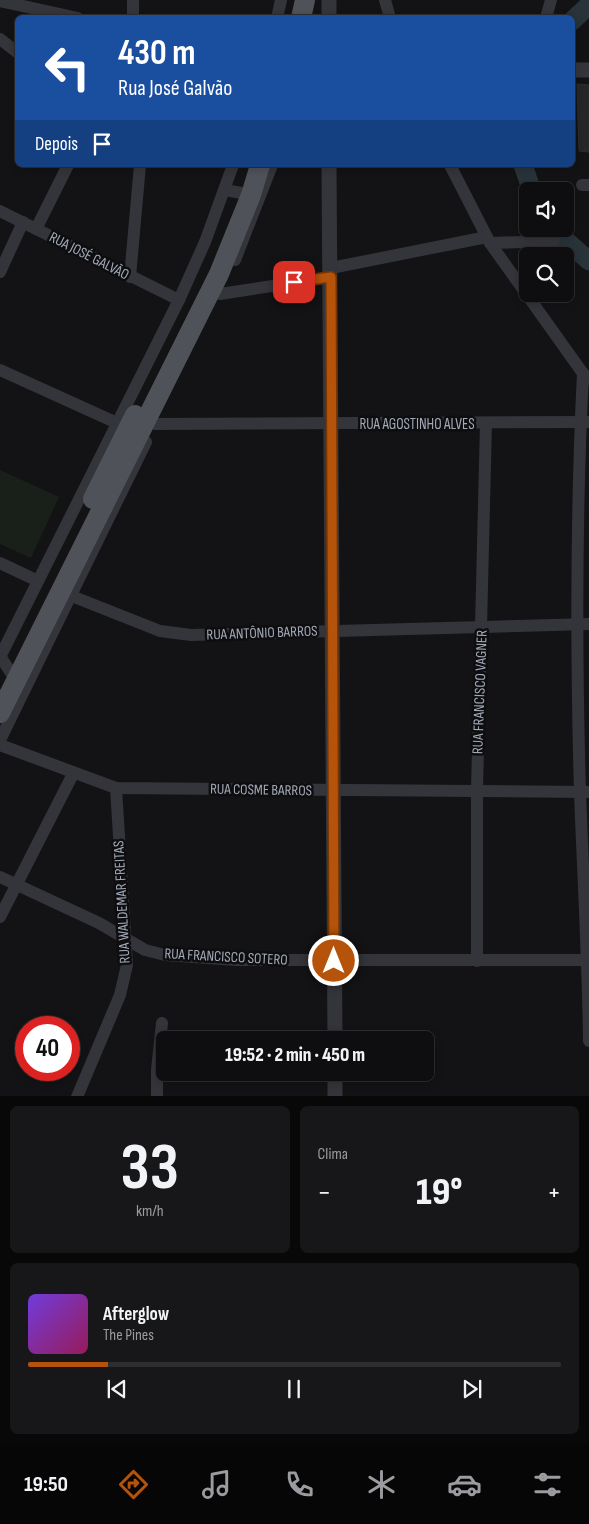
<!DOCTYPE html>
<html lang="pt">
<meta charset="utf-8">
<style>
body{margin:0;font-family:"Sofia Sans Condensed",sans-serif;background:#171719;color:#f1f3f6;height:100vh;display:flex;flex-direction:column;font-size:19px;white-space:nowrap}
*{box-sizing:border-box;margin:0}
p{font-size:16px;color:#9b9c9f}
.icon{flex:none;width:28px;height:28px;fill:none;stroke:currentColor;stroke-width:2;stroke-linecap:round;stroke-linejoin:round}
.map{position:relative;height:1096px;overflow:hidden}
.details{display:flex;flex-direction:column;gap:10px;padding:10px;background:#080809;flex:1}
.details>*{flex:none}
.top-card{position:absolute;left:15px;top:15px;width:560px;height:152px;border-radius:8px;box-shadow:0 2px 8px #0003,0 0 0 1px #2e2e30;background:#1a4fa0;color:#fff;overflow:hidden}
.fabs{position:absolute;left:519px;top:182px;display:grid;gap:10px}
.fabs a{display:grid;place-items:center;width:55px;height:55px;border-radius:8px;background:#0e0e10;box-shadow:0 2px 8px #0003,0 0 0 1px #2e2e30;font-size:25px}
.speed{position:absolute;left:15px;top:1016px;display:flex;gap:10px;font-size:25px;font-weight:700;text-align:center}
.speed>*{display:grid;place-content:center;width:65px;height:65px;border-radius:50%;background:#0e0e10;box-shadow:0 2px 8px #0003,0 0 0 1px #2e2e30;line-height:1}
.speed .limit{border:8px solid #d22;background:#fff;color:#111}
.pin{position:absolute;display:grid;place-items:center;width:42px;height:42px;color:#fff;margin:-21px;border-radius:10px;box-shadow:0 2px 8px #0006}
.me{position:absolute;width:55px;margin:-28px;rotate:0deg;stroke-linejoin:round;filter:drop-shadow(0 0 4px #0008)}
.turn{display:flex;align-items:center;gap:18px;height:105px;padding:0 20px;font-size:22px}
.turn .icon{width:65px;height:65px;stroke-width:2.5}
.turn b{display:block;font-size:35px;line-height:42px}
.then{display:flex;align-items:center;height:48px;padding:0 20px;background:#0003;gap:10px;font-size:19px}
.big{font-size:38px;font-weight:800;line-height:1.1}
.details .widget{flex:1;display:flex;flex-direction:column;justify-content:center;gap:8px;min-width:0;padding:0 18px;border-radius:8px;background:#171719}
.details .dial{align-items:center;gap:0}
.dial b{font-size:65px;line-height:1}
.song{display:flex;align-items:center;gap:15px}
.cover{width:60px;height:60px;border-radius:8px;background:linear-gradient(135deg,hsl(260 70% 55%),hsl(330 70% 35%))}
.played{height:5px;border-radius:2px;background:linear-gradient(90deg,#b45309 15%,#2e2e30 15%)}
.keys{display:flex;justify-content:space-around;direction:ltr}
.heat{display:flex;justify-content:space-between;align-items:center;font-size:28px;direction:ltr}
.details .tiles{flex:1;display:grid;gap:10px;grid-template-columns:1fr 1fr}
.widget:last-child{grid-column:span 2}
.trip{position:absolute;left:156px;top:1031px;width:278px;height:50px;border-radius:8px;background:#0e0e10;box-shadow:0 2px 8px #0003,0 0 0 1px #2e2e30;font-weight:800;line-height:50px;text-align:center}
.menu{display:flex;height:80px;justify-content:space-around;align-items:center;background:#060606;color:#9b9c9f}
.menu .icon{width:35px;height:35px}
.menu .current{color:#b45309}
.menu b{font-size:22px;color:#f1f3f6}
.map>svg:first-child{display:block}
.green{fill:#192019}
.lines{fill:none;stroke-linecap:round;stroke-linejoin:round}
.river{stroke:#28333a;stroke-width:19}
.building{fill:#262629;stroke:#2d2d31}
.minor{stroke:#34353a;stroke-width:12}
.tertiary{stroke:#34353a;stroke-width:15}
.primary{stroke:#4f5259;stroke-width:20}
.route-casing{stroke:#753606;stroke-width:12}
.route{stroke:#b45309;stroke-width:9}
.labels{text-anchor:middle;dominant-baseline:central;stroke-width:5;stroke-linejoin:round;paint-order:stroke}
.street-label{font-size:15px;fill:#a3aab7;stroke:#0e0e10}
</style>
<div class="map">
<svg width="589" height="1097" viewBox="0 0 589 1097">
<rect width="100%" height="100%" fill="#131315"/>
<polygon class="green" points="0,470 59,497 31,558 0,544"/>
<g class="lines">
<g class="river">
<polyline points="572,21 589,5"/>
<polyline points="523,165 532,191"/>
<polyline points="553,229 589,261"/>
</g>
</g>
<polygon class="building" points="577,84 589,85 589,152 579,151"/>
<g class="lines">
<g class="minor">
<polyline points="385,0 390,18"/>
<polyline points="0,1 78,18"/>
<polyline points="133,18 133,0"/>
<polyline points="277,18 281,0"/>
<polyline points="546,18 551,0"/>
<polyline points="0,39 18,53"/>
<polyline points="450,165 490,243 587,379"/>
<polyline points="582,185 589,185"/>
<polyline points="225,190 258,196"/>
<polyline points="0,211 179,300"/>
<polyline points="36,229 68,165"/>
<polyline points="490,243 554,241"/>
<polyline points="235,260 272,165"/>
<polyline points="331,268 487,237"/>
<polyline points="0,272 23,222"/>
<polyline points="130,277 140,165"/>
<polyline points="220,294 331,277"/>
<polyline points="0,370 117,423"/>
<path d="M583,373C576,512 576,653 580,792C583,875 588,958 589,1041"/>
<polyline points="155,424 587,422"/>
<polyline points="0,563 38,581"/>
<polyline points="64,593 160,631 191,635 589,624"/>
<polyline points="0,656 19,685"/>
<polyline points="0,657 179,300 205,242 233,165"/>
<polyline points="0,740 146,442"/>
<polyline points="0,745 116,788 587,792"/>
<polyline points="0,877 99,923 145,950 165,955 237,960 589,960"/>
<polyline points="0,917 73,774"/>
<polyline points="477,961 477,790 486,423"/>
<polyline points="77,1097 120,995 127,965 116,788"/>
<polyline points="157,1097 157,1070 162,1023"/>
</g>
<g class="tertiary">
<polyline points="329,18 329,0"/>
<polyline points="572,70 589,70"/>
<polyline points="329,165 335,1040"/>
<polyline points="335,1072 335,1097"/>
</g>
<g class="primary">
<polyline points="301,18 305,0"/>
<polyline points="93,499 135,415"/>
<polyline points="0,713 219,274 251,195 260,165"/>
</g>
</g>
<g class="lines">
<defs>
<polyline id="route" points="294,282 331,277 334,961"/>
</defs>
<use href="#route" class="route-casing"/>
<use href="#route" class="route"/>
</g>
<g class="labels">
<g class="street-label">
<text transform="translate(89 256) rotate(27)">RUA JOSÉ GALVÃO</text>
<text x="417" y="424">RUA AGOSTINHO ALVES</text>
<text transform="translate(262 633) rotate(-2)">RUA ANTÔNIO BARROS</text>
<text transform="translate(480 692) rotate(-88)">RUA FRANCISCO VAGNER</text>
<text transform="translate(261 790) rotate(1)">RUA COSME BARROS</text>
<text transform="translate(122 902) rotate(-93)">RUA WALDEMAR FREITAS</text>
<text transform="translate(226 957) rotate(3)">RUA FRANCISCO SOTERO</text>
</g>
</g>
</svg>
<div class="fabs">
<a><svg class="icon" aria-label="sound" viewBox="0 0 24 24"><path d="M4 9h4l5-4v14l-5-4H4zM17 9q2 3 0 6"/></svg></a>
<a><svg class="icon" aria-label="search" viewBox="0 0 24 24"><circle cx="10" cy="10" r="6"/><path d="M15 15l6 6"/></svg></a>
</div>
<div class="speed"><div class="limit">40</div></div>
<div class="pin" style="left:294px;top:282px;background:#d93025"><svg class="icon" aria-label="arrive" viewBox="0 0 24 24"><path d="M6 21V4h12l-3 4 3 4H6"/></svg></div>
<svg class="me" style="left:334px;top:961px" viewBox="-20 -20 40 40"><circle r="17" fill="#b45309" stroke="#fff" stroke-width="3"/><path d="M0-11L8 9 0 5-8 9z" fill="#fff"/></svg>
<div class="trip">19:52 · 2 min · 450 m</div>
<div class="top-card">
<div class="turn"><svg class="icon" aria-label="left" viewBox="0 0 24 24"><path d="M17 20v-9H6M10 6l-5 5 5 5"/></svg><div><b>430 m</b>Rua José Galvão</div></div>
<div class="then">Depois<svg class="icon" aria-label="arrive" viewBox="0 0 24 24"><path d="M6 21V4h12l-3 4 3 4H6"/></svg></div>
</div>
</div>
<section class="details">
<div class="tiles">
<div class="widget dial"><b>33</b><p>km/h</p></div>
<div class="widget"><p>Clima</p>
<div class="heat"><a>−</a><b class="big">19°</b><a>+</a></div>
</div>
<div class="widget">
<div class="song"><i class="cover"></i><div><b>Afterglow</b><p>The Pines</p></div></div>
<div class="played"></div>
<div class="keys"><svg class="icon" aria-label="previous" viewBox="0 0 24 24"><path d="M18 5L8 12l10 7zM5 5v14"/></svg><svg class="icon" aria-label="pause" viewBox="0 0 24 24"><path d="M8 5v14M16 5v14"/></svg><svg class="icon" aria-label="next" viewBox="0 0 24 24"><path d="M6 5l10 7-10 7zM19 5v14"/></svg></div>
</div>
</div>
</section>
<nav class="menu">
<b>19:50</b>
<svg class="icon current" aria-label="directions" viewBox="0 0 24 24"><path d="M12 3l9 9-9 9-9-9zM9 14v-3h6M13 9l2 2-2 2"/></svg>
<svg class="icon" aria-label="music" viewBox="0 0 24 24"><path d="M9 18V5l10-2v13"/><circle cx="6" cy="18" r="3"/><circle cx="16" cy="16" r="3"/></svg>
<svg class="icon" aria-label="phone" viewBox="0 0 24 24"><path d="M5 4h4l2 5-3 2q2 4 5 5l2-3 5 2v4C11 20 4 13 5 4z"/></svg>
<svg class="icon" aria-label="climate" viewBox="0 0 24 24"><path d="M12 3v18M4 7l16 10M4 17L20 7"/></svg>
<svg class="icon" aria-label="car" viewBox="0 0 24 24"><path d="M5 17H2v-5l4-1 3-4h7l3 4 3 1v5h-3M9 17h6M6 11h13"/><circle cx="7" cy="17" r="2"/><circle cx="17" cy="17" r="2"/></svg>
<svg class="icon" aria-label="filters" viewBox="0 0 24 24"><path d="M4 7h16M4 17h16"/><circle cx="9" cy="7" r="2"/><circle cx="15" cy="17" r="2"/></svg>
</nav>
